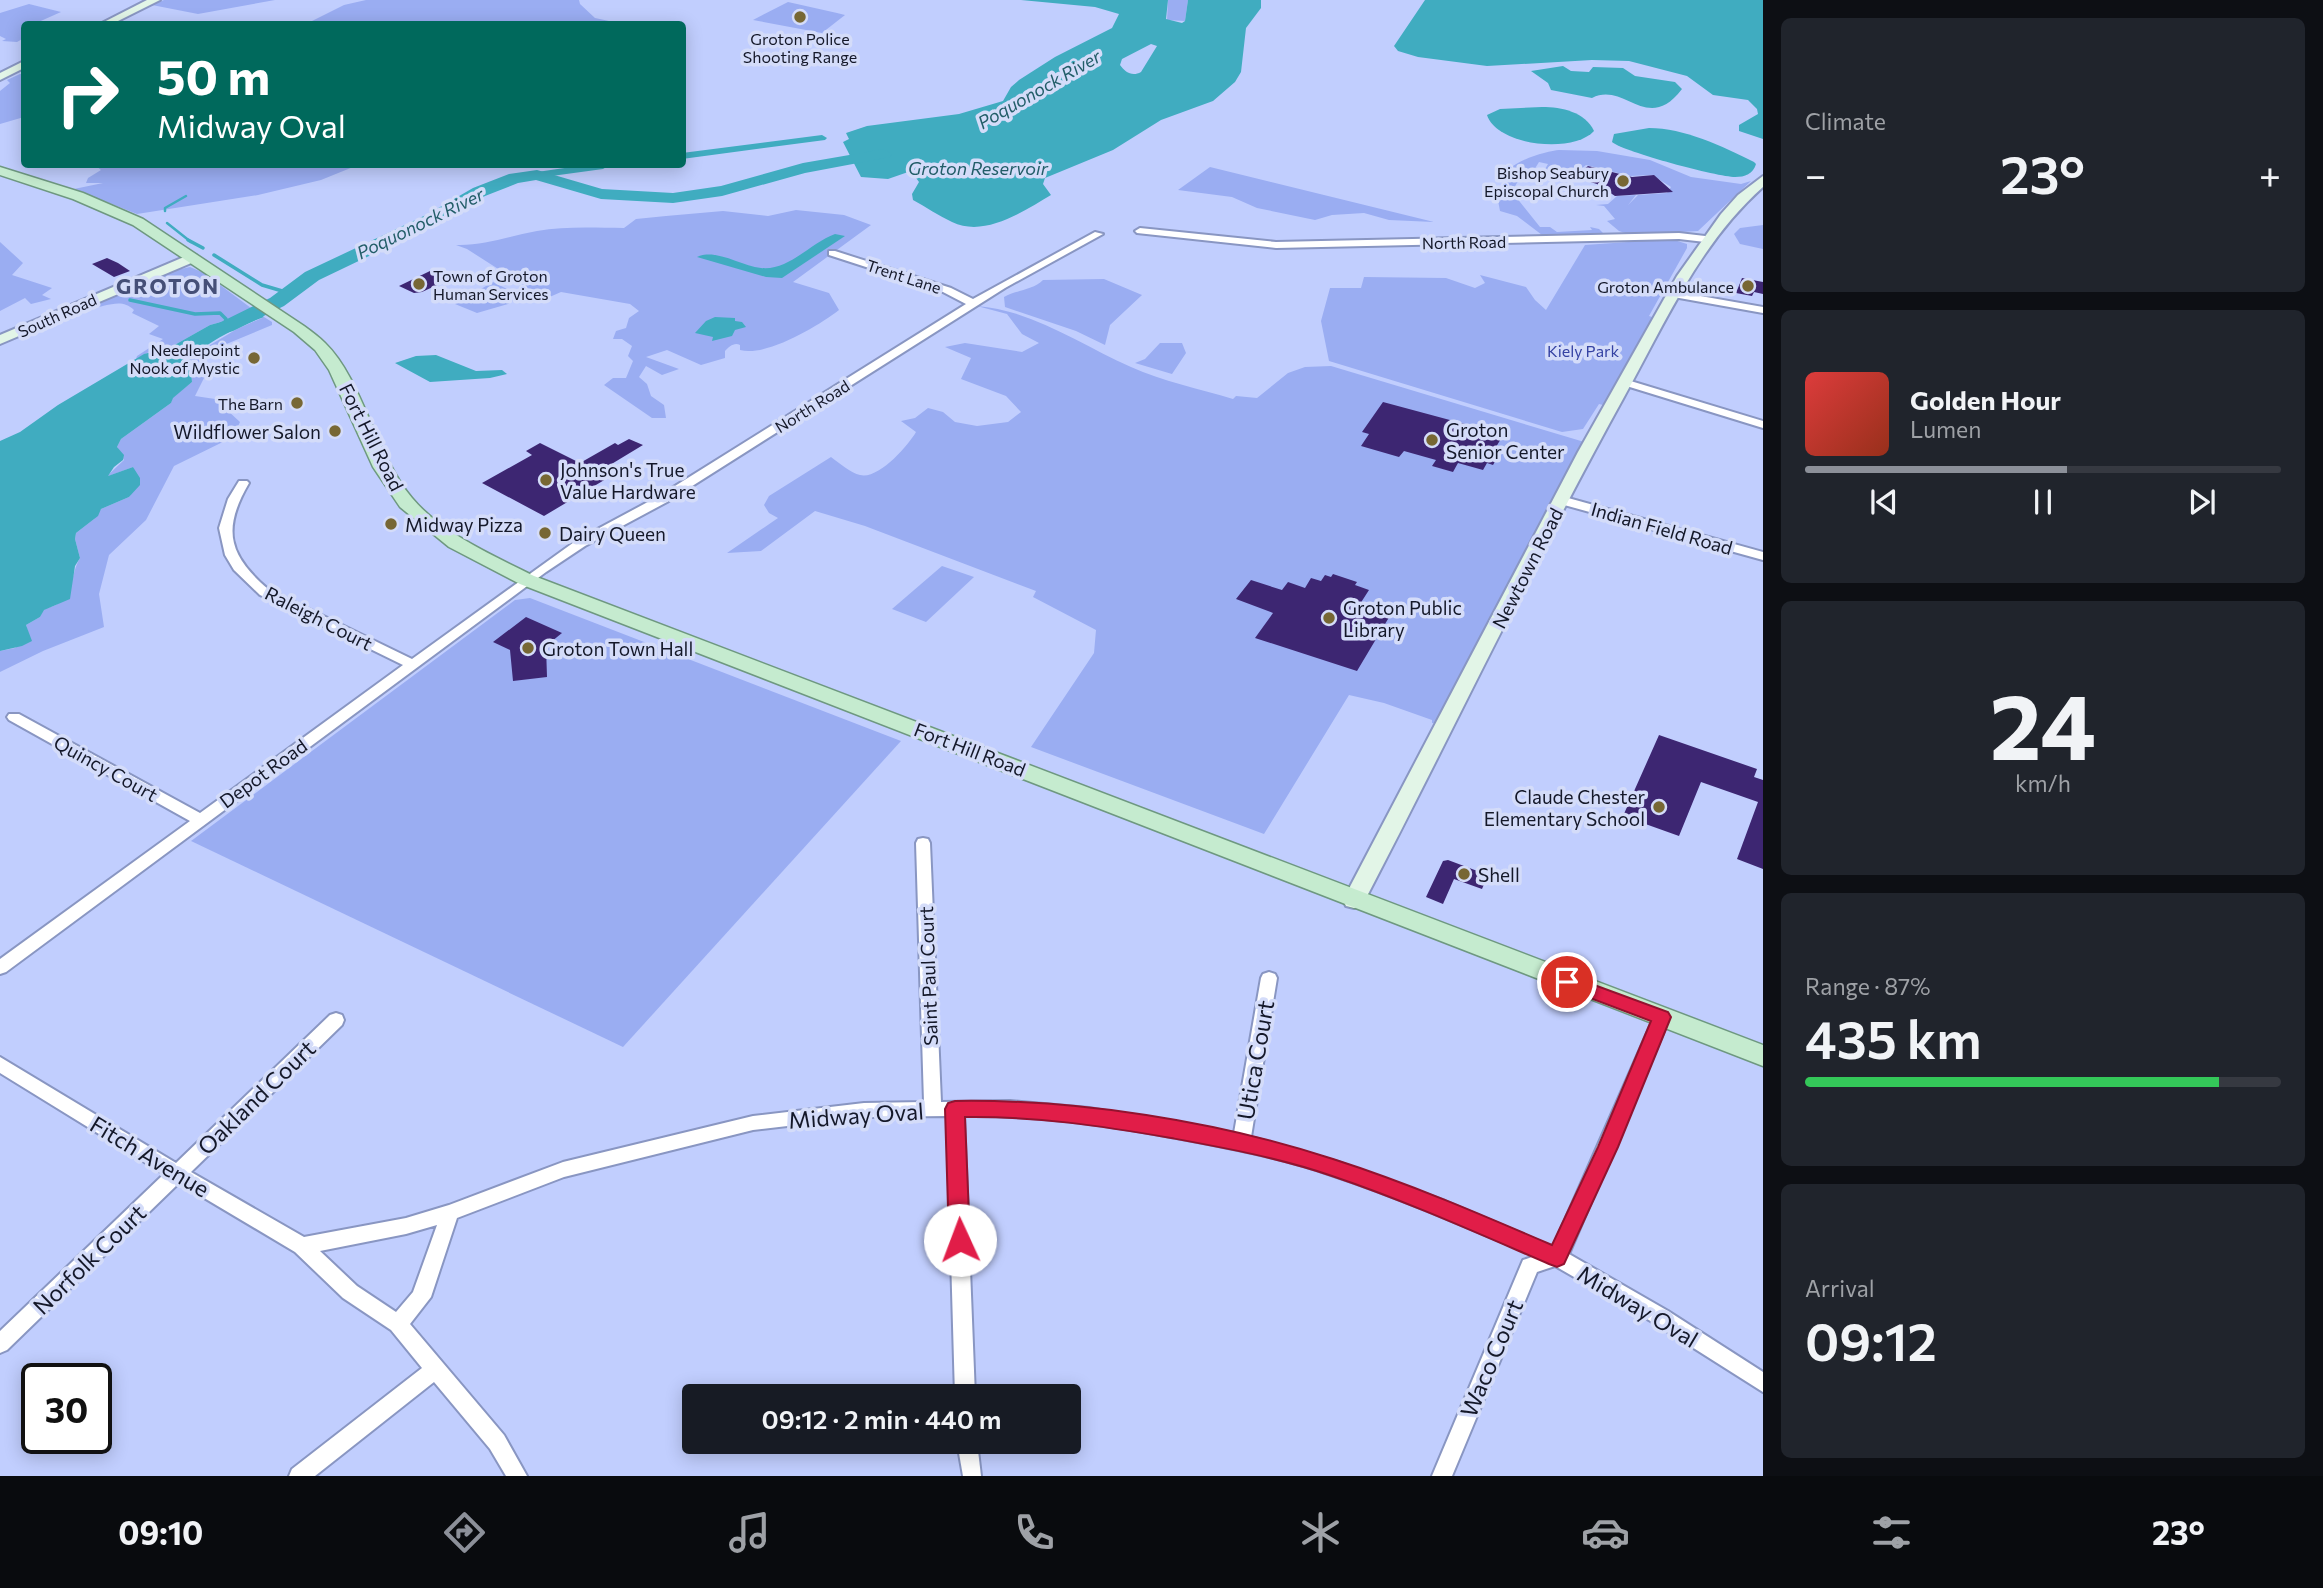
<!DOCTYPE html>
<meta charset="utf-8">
<style>
body{margin:0;font-family:Commissioner,sans-serif;background:#20242c;color:#f1f3f6;height:100vh;display:flex;flex-direction:column;font-size:26px;white-space:nowrap}
*{box-sizing:border-box;margin:0}
p{font-size:23px;color:#9ea1a6}
.icon{flex:none;width:38px;height:38px;fill:none;stroke:currentColor;stroke-width:2;stroke-linecap:round;stroke-linejoin:round}
.map{position:relative;flex:1;overflow:hidden}
.panel{display:flex;flex-direction:column;gap:18px;padding:18px;background:#0d0f14;width:560px}
.panel>*{flex:none}
.top-card{position:absolute;left:21px;top:21px;width:665px;height:147px;border-radius:7px;box-shadow:0 4px 18px #0003;background:#00695c;color:#fff;overflow:hidden}
.speed{position:absolute;left:21px;top:1363px;display:flex;gap:14px;font-size:35px;font-weight:700;text-align:center}
.speed>*{display:grid;place-content:center;width:91px;height:91px;border-radius:50%;background:#171b24;box-shadow:0 4px 18px #0003;line-height:1}
.speed .limit{border:4px solid #111;border-radius:10px;background:#fff;color:#111}
.pin{position:absolute;display:grid;place-items:center;width:60px;height:60px;color:#fff;margin:-30px;border:4px solid #fff;border-radius:50%;box-shadow:0 2px 7px #0007}
.me{position:absolute;width:77px;margin:-38px;rotate:358deg;stroke-linejoin:round;filter:drop-shadow(0 0 5px #0008)}
.turn{display:flex;align-items:center;gap:24px;height:147px;padding:0 21px;font-size:32px}
.turn .icon{width:91px;height:91px;stroke-width:2.5}
.turn b{display:block;font-size:49px;line-height:60px}
.big{font-size:52px;font-weight:600;line-height:1.1}
.panel .card{flex:1;display:flex;flex-direction:column;justify-content:center;gap:10px;min-width:0;padding:0 24px;border-radius:10px;background:#20242c}
.panel .dial{align-items:center;gap:0}
.dial b{font-size:91px;line-height:1}
.song{display:flex;align-items:center;gap:21px}
.cover{width:84px;height:84px;border-radius:10px;background:linear-gradient(135deg,hsl(0 70% 55%),hsl(10 70% 35%))}
.played{height:7px;border-radius:4px;background:linear-gradient(90deg,#8c9099 55%,#363941 55%)}
.keys{display:flex;justify-content:space-around;direction:ltr}
.heat{display:flex;justify-content:space-between;align-items:center;font-size:38px;direction:ltr}
.charge{height:10px;border-radius:5px;background:linear-gradient(90deg,#34c759 87%,#363941 0)}
.trip{position:absolute;left:682px;top:1384px;width:399px;height:70px;border-radius:7px;background:#171b24;box-shadow:0 4px 18px #0003;font-weight:600;line-height:70px;text-align:center}
.menu{display:flex;height:112px;justify-content:space-around;align-items:center;background:#090b0e;color:#9ea1a6}
.menu .icon{width:49px;height:49px}
.menu .current{color:#8c9099}
.menu b{font-size:32px;color:#f1f3f6}
main{display:flex;flex:1;min-height:0}
.map>svg:first-child{display:block}
.green{fill:#9aadf2}
.water{fill:#40acc0;fill-rule:evenodd}
.lines{fill:none;stroke-linecap:round;stroke-linejoin:round}
.stream-far1{stroke:#40acc0;stroke-width:2.5}
.stream{stroke:#40acc0;stroke-width:3.5}
.canal{fill:#40acc0;fill-rule:evenodd}
.river{fill:#40acc0;fill-rule:evenodd}
.building{fill:#3d2672}
.street-casing{stroke:#8996c2;stroke-width:4}
.secondary-casing{stroke:#8996c2;stroke-width:4}
.primary-casing{stroke:#6e9880;stroke-width:3}
.street{fill:#fff;fill-rule:evenodd}
.secondary{fill:#e2f5e7;fill-rule:evenodd}
.primary{fill:#c5ebcf;fill-rule:evenodd}
.route{fill:#e11d48;stroke:#92132f;stroke-width:2}
.poi-dot{fill:#776734;stroke:#d4dcf9;stroke-width:2.5}
.labels{text-anchor:middle;dominant-baseline:central;stroke-width:7;stroke-linejoin:round;paint-order:stroke}
.far-poi-label{font-size:16px;fill:#141829;stroke:#d4dcf9;text-anchor:end}
.far-street-label{font-size:16px;fill:#141829;stroke:#d4dcf9}
.far-park-label{font-size:16px;fill:#3542a3;stroke:#d4dcf9}
.far-water-label{font-size:18px;font-style:italic;fill:#225d68;stroke:#d4dcf9}
.poi-label{font-size:19px;fill:#141829;stroke:#d4dcf9;text-anchor:start}
.street-label{font-size:19px;fill:#141829;stroke:#d4dcf9}
.far-district-label{font-size:21px;font-weight:bold;letter-spacing:2px;fill:#454f77;stroke:#d4dcf9}
.near-street-label{font-size:23px;fill:#141829;stroke:#d4dcf9}
</style>
<main>
<div class="map">
<svg width="1763" height="1476" viewBox="0 0 1763 1476">
<rect width="100%" height="100%" fill="#c1cefe"/>
<g class="green">
<polygon points="164,0 275,0 198,14 152,5"/>
<polygon points="366,0 579,0 580,4 595,18 623,24 306,24 344,5"/>
<polygon points="1168,0 1188,0 1185,21 1167,20"/>
<polygon points="788,2 837,13 845,15 822,33 753,20"/>
<polygon points="29,4 61,12 34,24 24,24 24,38 17,42 2,41 6,39 0,36 0,13"/>
<polygon points="20,74 24,74 24,117 0,124 0,91 10,83 7,80"/>
<path d="M1559,150L1597,151L1650,160L1691,177L1741,184L1751,181L1698,231L1631,235L1619,231L1607,221L1615,219L1604,206L1596,205L1608,204L1617,196L1636,195L1628,205L1638,195L1667,193L1671,187L1652,175L1630,176L1586,165L1580,170L1563,168L1566,170L1560,175L1574,179L1573,181L1544,171L1548,164L1539,162L1534,170L1525,168L1512,192L1540,227H1550L1557,232L1592,230L1590,227L1599,229L1603,233L1546,238L1517,216L1500,211L1497,195L1507,191C1507,187 1504,184 1504,181C1501,163 1547,151 1559,150Z"/>
<polygon points="95,165 95,164 358,165 321,180 258,195 137,214 74,189 103,183 86,183 88,178 101,170"/>
<polygon points="1210,167 1434,222 1389,220 1364,213 1332,215 1315,220 1257,208 1232,197 1178,190"/>
<path d="M796,210L844,215L871,225L793,282L829,293L839,310C818,326 767,357 740,350V345C734,342 729,347 725,351V358L701,365L667,350L646,357L679,369L662,375L646,366L639,377L647,384L651,396L664,405L666,418H652L604,385L613,378H626L633,361L628,356L632,346L622,339H613L616,331L626,328L629,318L639,311L630,304L561,292L545,299L467,249L456,245C484,246 509,236 537,231C565,226 596,228 624,228L636,219L666,216L723,211L768,216Z"/>
<polygon points="1763,225 1763,249 1740,244 1734,234 1740,228"/>
<polygon points="1671,239 1687,244 1687,248 1649,316 1655,318 1611,407 1599,404 1583,429 1562,432 1329,361 1321,321 1330,288 1361,288 1364,277 1446,278 1475,288 1485,283 1480,275 1526,287 1535,300 1546,310 1585,245"/>
<polygon points="0,242 23,263 12,275 52,288 42,295 51,299 31,304 25,298 0,311"/>
<path d="M190,267L204,273L251,308L239,317L210,325L171,347L149,352L136,359L137,356L163,339L149,334L159,326L132,313L134,310C119,295 102,311 84,307L172,271Z"/>
<path d="M1104,279L1142,295L1110,325L1105,345L1076,331L1005,307L1004,297C1017,290 1033,290 1043,280Z"/>
<polygon points="493,282 521,296 508,304 477,313 455,304"/>
<path d="M977,306C1032,310 1081,345 1131,367C1162,381 1200,389 1233,399L1236,396L1257,398L1288,373L1305,367L1331,366L1591,444L1447,725L1432,723V720L1384,703L1349,695L1264,834L1031,747L1094,653L1096,630L1033,597L1036,591L865,526L815,511L761,551L727,553L778,518L769,513L764,505L769,496L831,457C839,463 851,473 860,475C878,480 908,446 916,432L901,421L915,418L928,408L943,412L955,422L977,426L1008,422L1021,412L1006,396L961,379L971,358L945,347L965,343L1022,352L1039,343L1022,334L1007,314Z"/>
<path d="M264,317L272,322V325L212,350L203,359L205,376L195,396L215,399L240,422L233,437L174,466L146,520L109,555L99,594L104,627L43,651L0,672V651L15,648L29,635L26,625L40,617L43,610C48,607 57,606 60,602C73,591 72,571 80,558L75,539L76,533L94,519L101,509L129,497L139,483L133,467L106,477L124,460L117,447L121,439L171,403L172,398L192,382L190,360L195,354L237,329Z"/>
<polygon points="1160,343 1182,343 1186,353 1172,374 1135,363 1145,359"/>
<polygon points="942,566 974,577 926,622 892,609"/>
<polygon points="530,598 901,741 623,1047 191,841 515,600"/>
</g>
<g class="water">
<path d="M1021,0H1168L1166,19L1182,23L1185,21L1188,0H1261V8L1246,28L1241,72L1235,82L1213,101L1161,120L1113,150L1045,178L1043,184L1051,195C1024,211 985,238 952,222C939,216 926,207 913,200L912,194L919,182L911,171L888,179L861,177L843,142L849,139L846,133L867,126L959,114L1003,101L1011,87L1019,80L1055,57L1112,28L1119,14L1095,7ZM1151,44L1157,46L1141,72C1132,77 1125,72 1120,65L1122,59Z"/>
<polygon points="1425,0 1763,0 1763,139 1739,131 1739,125 1758,114 1757,109 1748,100 1713,95 1687,76 1629,61 1592,60 1487,66 1418,57 1398,51 1394,46"/>
<path d="M1563,66L1571,71L1589,72L1593,67L1623,68L1635,76L1675,82L1682,89C1647,135 1625,81 1592,98L1551,90L1548,83L1531,71Z"/>
<path d="M1542,107C1562,107 1585,112 1594,131C1573,154 1497,146 1487,115L1500,109Z"/>
<path d="M1649,128C1684,128 1722,146 1754,162L1756,164C1753,174 1745,177 1735,177C1718,177 1624,152 1612,142L1614,134Z"/>
<path d="M835,234L845,236L782,278L766,277L697,257C716,248 741,266 761,268C789,271 810,243 835,234Z"/>
<path d="M251,308L264,317C243,324 204,343 190,360L192,382L173,398L171,403L121,439L117,447L124,455L123,460L114,467L108,476L133,467L140,478V485L129,497L101,509L98,516L76,533L75,539L80,558L75,566L70,599L44,610L40,617L26,625L32,641L22,646L0,651V441L20,432L58,405L144,354L171,347L210,325L239,317Z"/>
<polygon points="715,317 735,318 735,321 742,322 746,327 735,330 732,336 712,341 713,337 695,333 706,321"/>
<polygon points="436,355 476,371 502,370 507,374 490,378 430,382 395,363 416,356"/>
</g>
<g class="lines">
<g class="stream-far1">
<polyline points="165,211 165,208 186,196"/>
<polyline points="167,223 191,242"/>
</g>
<g class="stream">
<polyline points="188,240 203,248"/>
<polyline points="214,255 262,285 289,293"/>
<polyline points="130,300 195,314 220,313 226,319 224,327"/>
</g>
<g class="canal">
<polygon points="822,135 827,138 825,140 682,159 682,153"/>
<polygon points="592,164 608,166 603,169 537,178 532,175 537,172"/>
</g>
<polygon class="river" points="884,149 892,154 890,157 805,173 722,196 673,203 601,199 536,180 518,183 485,196 440,222 319,280 284,306 233,331 226,333 216,327 219,323 270,298 305,272 428,214 473,188 509,174 537,170 602,189 673,193 721,186 803,163"/>
</g>
<g class="building">
<polygon points="1588,166 1632,177 1654,175 1673,192 1615,196 1597,184 1574,177"/>
<polygon points="107,258 118,263 130,271 114,277 92,264"/>
<polygon points="430,271 448,280 422,292 414,293 399,286"/>
<polygon points="1742,278 1763,282 1763,294 1754,292 1752,296 1736,293"/>
<polygon points="1383,402 1487,430 1505,432 1496,447 1503,448 1493,465 1487,463 1483,470 1458,463 1453,472 1432,466 1436,460 1404,451 1399,457 1361,446 1369,434 1362,432"/>
<polygon points="629,439 643,445 600,471 611,476 544,516 482,483 532,455 526,451 540,443 580,463 615,443 618,445"/>
<polygon points="1333,574 1357,582 1355,585 1369,590 1360,604 1391,614 1357,671 1255,638 1273,613 1236,599 1251,580 1282,590 1288,582 1305,588 1311,578 1321,581 1325,575 1331,577"/>
<polygon points="526,617 562,633 546,646 547,677 513,681 510,650 493,642"/>
<polygon points="1659,735 1757,769 1754,777 1763,780 1763,869 1737,859 1758,802 1701,782 1679,836 1623,816"/>
<polygon points="1448,860 1488,875 1482,889 1454,879 1443,904 1426,897 1443,861"/>
</g>
<g class="lines">
<defs>
<g id="street">
<polygon points="1140,228 1276,242 1679,233 1705,236 1710,239 1705,242 1679,239 1276,248 1137,233 1135,231"/>
<path d="M1095,232L1103,234L1005,288L667,502L585,546L546,572L6,972L0,974V959L190,821L9,720L7,717L9,714H19L200,813L403,665L260,595L234,570L225,555L219,528L228,499L239,481H247L249,483C222,529 228,555 268,589L412,659L577,540L659,496L966,304L943,292L829,255V251H835L951,288L973,299Z"/>
<polygon points="1672,291 1763,307 1763,313 1668,296 1668,292"/>
<polygon points="1624,379 1763,421 1763,428 1620,384 1619,382"/>
<polygon points="1561,496 1763,552 1763,560 1557,503 1557,497"/>
<path d="M923,838L928,839L930,843L941,1102L1010,1101L1089,1108L1234,1133L1261,978L1263,974L1269,972L1275,974L1277,978L1251,1137L1338,1162L1445,1201L1553,1247L1654,1017L1656,1012L1662,1010L1668,1012L1670,1017L1569,1254L1668,1311L1763,1372V1392L1654,1323L1555,1266L1537,1272L1452,1476H1432L1523,1260L1535,1256C1468,1228 1401,1198 1331,1175C1279,1157 1225,1147 1171,1137C1101,1124 1034,1115 964,1116L975,1396H955L947,1116L864,1117L753,1130L564,1177L457,1218L431,1297L410,1324L504,1435L527,1476H506L490,1449L434,1382L315,1476H289L292,1469L422,1368L391,1330L343,1298L295,1252L179,1183L7,1350L0,1353V1331L164,1174L0,1073V1057L176,1163L330,1015L336,1013L342,1015L344,1020L342,1025L191,1172L304,1237L406,1218L449,1205L563,1162L753,1116L864,1103L924,1102L916,843L918,839ZM437,1225L413,1292L396,1312L357,1286L320,1251L406,1234Z"/>
<polygon points="957,1442 977,1442 981,1476 963,1476"/>
</g>
<g id="secondary">
<polygon points="147,0 160,0 112,24 100,24"/>
<polygon points="24,61 24,68 0,80 0,73"/>
<path d="M1763,176V187C1699,244 1665,323 1624,397C1533,562 1452,733 1365,900L1362,906L1354,908L1346,906L1343,900L1578,452L1677,276L1721,214L1738,195Z"/>
<polygon points="191,254 196,255 196,261 0,344 0,335"/>
</g>
<path id="primary" d="M0,167L83,193L143,219L304,326C311,331 319,337 325,343C363,380 375,454 412,498C441,533 494,556 534,576L1763,1045V1066L520,584L449,547L400,507L373,467L329,370L315,350L294,332L133,225L73,199L0,175Z"/>
</defs>
<use href="#street" class="street-casing"/>
<use href="#secondary" class="secondary-casing"/>
<use href="#primary" class="primary-casing"/>
<use href="#street" class="street"/>
<use href="#secondary" class="secondary"/>
<use href="#primary" class="primary"/>
</g>
<path class="route" d="M1567,975L1668,1012L1671,1017L1618,1147L1564,1264L1557,1267L1549,1264C1477,1233 1406,1201 1332,1176C1280,1158 1225,1148 1171,1138C1102,1126 1035,1116 965,1117L970,1240L967,1246L960,1249L952,1246L949,1240L945,1109L948,1103L955,1101C1077,1099 1217,1121 1333,1159C1408,1183 1480,1214 1552,1245L1598,1147L1651,1021L1561,987L1558,982L1561,977Z"/>
<g class="poi-dot">
<circle cx="800" cy="17" r="7"/>
<circle cx="1623" cy="181" r="7"/>
<circle cx="419" cy="284" r="7"/>
<circle cx="1748" cy="286" r="7"/>
<circle cx="254" cy="358" r="7"/>
<circle cx="297" cy="403" r="7"/>
<circle cx="335" cy="431" r="7"/>
<circle cx="1432" cy="440" r="7"/>
<circle cx="546" cy="480" r="7"/>
<circle cx="391" cy="524" r="7"/>
<circle cx="545" cy="533" r="7"/>
<circle cx="1329" cy="618" r="7"/>
<circle cx="528" cy="648" r="7"/>
<circle cx="1659" cy="807" r="7"/>
<circle cx="1464" cy="874" r="7"/>
</g>
<g class="labels">
<g class="far-poi-label">
<text x="800" y="38" text-anchor="middle">Groton Police<tspan x="800" dy="18">Shooting Range</tspan></text>
<text x="1609" y="172">Bishop Seabury<tspan x="1609" dy="18">Episcopal Church</tspan></text>
<text x="433" y="275" text-anchor="start">Town of Groton<tspan x="433" dy="18">Human Services</tspan></text>
<text x="1734" y="286">Groton Ambulance</text>
<text x="240" y="349">Needlepoint<tspan x="240" dy="18">Nook of Mystic</tspan></text>
<text x="283" y="403">The Barn</text>
</g>
<g class="far-street-label">
<text transform="translate(1464 242) rotate(-1)">North Road</text>
<text transform="translate(904 276) rotate(18)">Trent Lane</text>
<text transform="translate(57 315) rotate(-24)">South Road</text>
<text transform="translate(812 406) rotate(-32)">North Road</text>
</g>
<g class="far-park-label">
<text x="1583" y="350">Kiely Park</text>
</g>
<g class="far-water-label">
<text transform="translate(1039 89) rotate(-30)">Poquonock River</text>
<text x="978" y="168">Groton Reservoir</text>
<text transform="translate(420 223) rotate(-26)">Poquonock River</text>
</g>
<g class="poi-label">
<text x="1446" y="429">Groton<tspan x="1446" dy="22">Senior Center</tspan></text>
<text x="321" y="431" text-anchor="end">Wildflower Salon</text>
<text x="560" y="469">Johnson's True<tspan x="560" dy="22">Value Hardware</tspan></text>
<text x="405" y="524">Midway Pizza</text>
<text x="559" y="533">Dairy Queen</text>
<text x="1343" y="607">Groton Public<tspan x="1343" dy="22">Library</tspan></text>
<text x="542" y="648">Groton Town Hall</text>
<text x="1645" y="796" text-anchor="end">Claude Chester<tspan x="1645" dy="22">Elementary School</tspan></text>
<text x="1478" y="874">Shell</text>
</g>
<g class="street-label">
<text transform="translate(372 437) rotate(63)">Fort Hill Road</text>
<text transform="translate(1662 528) rotate(16)">Indian Field Road</text>
<text transform="translate(1527 568) rotate(-63)">Newtown Road</text>
<text transform="translate(319 618) rotate(27)">Raleigh Court</text>
<text transform="translate(970 749) rotate(21)">Fort Hill Road</text>
<text transform="translate(106 768) rotate(29)">Quincy Court</text>
<text transform="translate(263 773) rotate(-36)">Depot Road</text>
<text transform="translate(928 976) rotate(-92)">Saint Paul Court</text>
</g>
<g class="far-district-label">
<text x="168" y="285">GROTON</text>
</g>
<g class="near-street-label">
<text transform="translate(1255 1060) rotate(-80)">Utica Court</text>
<text transform="translate(256 1097) rotate(-44)">Oakland Court</text>
<text transform="translate(856 1115) rotate(-4)">Midway Oval</text>
<text transform="translate(150 1156) rotate(31)">Fitch Avenue</text>
<text transform="translate(89 1259) rotate(-44)">Norfolk Court</text>
<text transform="translate(1638 1306) rotate(31)">Midway Oval</text>
<text transform="translate(1491 1358) rotate(-67)">Waco Court</text>
</g>
</g>
</svg>
<div class="speed"><div class="limit">30</div></div>
<div class="pin" style="left:1567px;top:982px;background:#d93025"><svg class="icon" aria-label="arrive" viewBox="0 0 24 24"><path d="M6 21V4h12l-3 4 3 4H6"/></svg></div>
<svg class="me" style="left:960px;top:1240px" viewBox="-20 -20 40 40"><circle r="19" fill="#fff"/><path d="M0-13L10 11 0 6-10 11z" fill="#e11d48"/></svg>
<div class="trip">09:12 · 2 min · 440 m</div>
<div class="top-card">
<div class="turn"><svg class="icon" aria-label="right" viewBox="0 0 24 24"><path d="M7 20v-9h11M14 6l5 5-5 5"/></svg><div><b>50 m</b>Midway Oval</div></div>
</div>
</div>
<section class="panel">
<div class="card"><p>Climate</p>
<div class="heat"><a>−</a><b class="big">23°</b><a>+</a></div>
</div>
<div class="card">
<div class="song"><i class="cover"></i><div><b>Golden Hour</b><p>Lumen</p></div></div>
<div class="played"></div>
<div class="keys"><svg class="icon" aria-label="previous" viewBox="0 0 24 24"><path d="M18 5L8 12l10 7zM5 5v14"/></svg><svg class="icon" aria-label="pause" viewBox="0 0 24 24"><path d="M8 5v14M16 5v14"/></svg><svg class="icon" aria-label="next" viewBox="0 0 24 24"><path d="M6 5l10 7-10 7zM19 5v14"/></svg></div>
</div>
<div class="card dial"><b>24</b><p>km/h</p></div>
<div class="card"><p>Range · 87%</p><b class="big">435 km</b><div class="charge"></div></div>
<div class="card"><p>Arrival</p><b class="big">09:12</b></div>
</section>
</main>
<nav class="menu">
<b>09:10</b>
<svg class="icon current" aria-label="directions" viewBox="0 0 24 24"><path d="M12 3l9 9-9 9-9-9zM9 14v-3h6M13 9l2 2-2 2"/></svg>
<svg class="icon" aria-label="music" viewBox="0 0 24 24"><path d="M9 18V5l10-2v13"/><circle cx="6" cy="18" r="3"/><circle cx="16" cy="16" r="3"/></svg>
<svg class="icon" aria-label="phone" viewBox="0 0 24 24"><path d="M5 4h4l2 5-3 2q2 4 5 5l2-3 5 2v4C11 20 4 13 5 4z"/></svg>
<svg class="icon" aria-label="climate" viewBox="0 0 24 24"><path d="M12 3v18M4 7l16 10M4 17L20 7"/></svg>
<svg class="icon" aria-label="car" viewBox="0 0 24 24"><path d="M5 17H2v-5l4-1 3-4h7l3 4 3 1v5h-3M9 17h6M6 11h13"/><circle cx="7" cy="17" r="2"/><circle cx="17" cy="17" r="2"/></svg>
<svg class="icon" aria-label="filters" viewBox="0 0 24 24"><path d="M4 7h16M4 17h16"/><circle cx="9" cy="7" r="2"/><circle cx="15" cy="17" r="2"/></svg>
<b>23°</b>
</nav>
